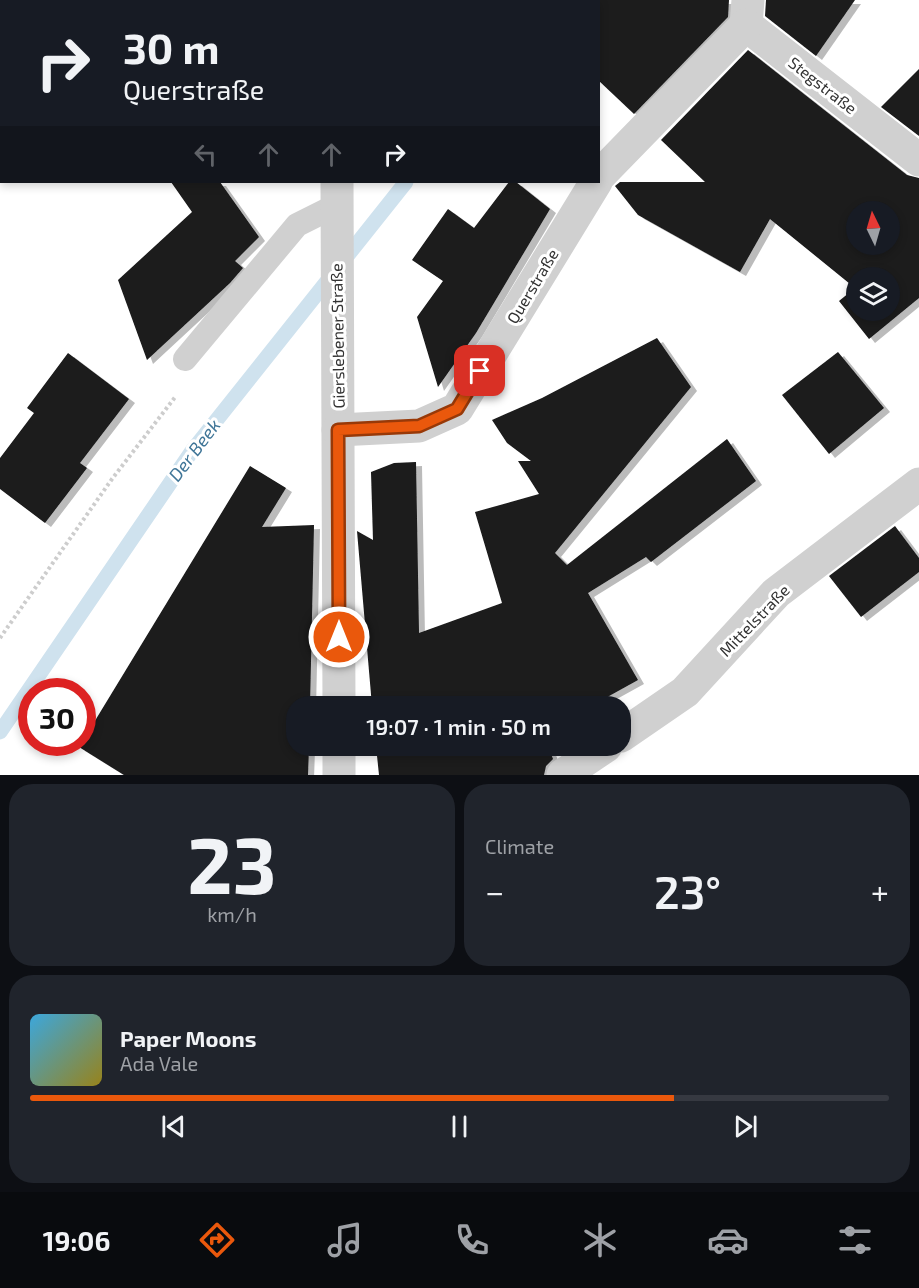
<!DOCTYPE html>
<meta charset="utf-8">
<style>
body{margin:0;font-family:"Exo 2",sans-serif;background:#20242c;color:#f1f3f6;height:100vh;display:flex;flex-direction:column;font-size:22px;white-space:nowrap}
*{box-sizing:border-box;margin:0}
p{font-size:20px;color:#9ea1a6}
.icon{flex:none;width:33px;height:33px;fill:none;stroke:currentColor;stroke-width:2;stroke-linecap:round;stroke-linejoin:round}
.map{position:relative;height:775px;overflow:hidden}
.sheet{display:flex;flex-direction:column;gap:9px;padding:9px;background:#0d0f14;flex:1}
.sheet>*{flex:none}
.hud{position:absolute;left:0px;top:0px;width:600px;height:183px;box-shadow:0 3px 9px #0003;background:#171b24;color:#f1f3f6;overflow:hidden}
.needle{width:39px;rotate:355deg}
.buttons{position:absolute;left:846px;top:201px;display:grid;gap:12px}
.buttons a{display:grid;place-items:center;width:54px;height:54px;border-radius:50%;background:#171b24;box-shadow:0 3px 9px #0003;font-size:30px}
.speed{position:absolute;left:18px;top:678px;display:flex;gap:12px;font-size:30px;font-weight:700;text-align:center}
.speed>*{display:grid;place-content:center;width:78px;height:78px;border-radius:50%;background:#171b24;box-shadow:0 3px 9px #0003;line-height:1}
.speed .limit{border:9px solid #d22;background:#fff;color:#111}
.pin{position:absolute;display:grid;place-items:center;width:51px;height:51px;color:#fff;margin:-26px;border-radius:12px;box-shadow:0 3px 9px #0006}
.me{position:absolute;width:66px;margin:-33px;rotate:0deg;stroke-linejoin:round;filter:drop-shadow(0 0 4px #0008)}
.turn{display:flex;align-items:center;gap:21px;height:126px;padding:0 24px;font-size:27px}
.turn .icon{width:78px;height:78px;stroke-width:2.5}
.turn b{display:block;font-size:42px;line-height:51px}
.lanes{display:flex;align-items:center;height:57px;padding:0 24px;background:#0003;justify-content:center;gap:30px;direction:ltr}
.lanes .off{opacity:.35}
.big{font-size:45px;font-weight:600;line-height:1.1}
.sheet .tile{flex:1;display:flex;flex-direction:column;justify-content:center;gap:9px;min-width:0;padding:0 21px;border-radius:24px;background:#20242c}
.sheet .dial{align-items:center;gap:0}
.dial b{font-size:78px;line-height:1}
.song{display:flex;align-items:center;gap:18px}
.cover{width:72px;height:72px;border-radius:9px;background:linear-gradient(135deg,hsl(200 70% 55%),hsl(50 70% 35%))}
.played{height:6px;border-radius:3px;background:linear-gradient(90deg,#ea580c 75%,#363941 75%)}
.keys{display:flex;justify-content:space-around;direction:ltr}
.heat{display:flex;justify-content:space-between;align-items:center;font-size:33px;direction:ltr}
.sheet .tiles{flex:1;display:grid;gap:9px;grid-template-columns:1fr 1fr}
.tile:last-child{grid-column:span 2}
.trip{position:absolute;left:286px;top:696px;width:345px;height:60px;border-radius:24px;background:#171b24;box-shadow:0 3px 9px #0003;font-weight:600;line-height:60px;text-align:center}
.menu{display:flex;height:96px;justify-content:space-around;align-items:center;background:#090b0e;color:#9ea1a6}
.menu .icon{width:42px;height:42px}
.menu .on{color:#ea580c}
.menu b{font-size:27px;color:#f1f3f6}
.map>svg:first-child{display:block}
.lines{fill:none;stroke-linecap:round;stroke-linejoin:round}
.stream{stroke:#cfe2ee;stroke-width:15}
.building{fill:#1a1a1a;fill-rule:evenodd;filter:url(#shadow)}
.path{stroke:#cdcdcd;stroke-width:4;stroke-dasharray:3 3;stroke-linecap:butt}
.lane{stroke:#d0d0d0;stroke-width:24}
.street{stroke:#d0d0d0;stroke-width:33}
.route-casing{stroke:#983908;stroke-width:15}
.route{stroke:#ea580c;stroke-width:10}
.labels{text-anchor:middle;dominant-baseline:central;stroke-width:6;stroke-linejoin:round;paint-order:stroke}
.street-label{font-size:16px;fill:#333;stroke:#fff}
.water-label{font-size:18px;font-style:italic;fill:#3f7597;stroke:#fff}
</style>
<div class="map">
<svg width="919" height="775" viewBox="0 0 919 775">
<defs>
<filter id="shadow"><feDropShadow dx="6" dy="4" stdDeviation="0" flood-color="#0004"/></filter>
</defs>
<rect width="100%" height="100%" fill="#fff"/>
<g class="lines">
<g class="stream">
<polyline points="525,2 526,0"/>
<polyline points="0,732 192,451 406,182"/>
</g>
</g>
<g class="building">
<polygon points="598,0 729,0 728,17 634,114 598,80"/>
<polygon points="766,0 855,0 816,56 765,16"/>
<path d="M748,50L907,175L919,178V298L869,339L839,301L855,288L770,219L740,272L638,215L615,186L620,182H705L661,140ZM856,212H890V244H856ZM856,278H890V310H856Z"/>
<polygon points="919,69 919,136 881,107"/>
<polygon points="171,182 220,182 259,237 235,261 243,268 230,283 147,360 118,280 192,212"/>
<polygon points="509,182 516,182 550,209 476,333 438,387 417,317 443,281 412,260 448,209 474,228"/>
<polygon points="657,338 691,387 555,553 567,565 727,439 756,481 651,562 646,557 588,593 638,680 591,706 372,706 357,531 373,540 371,472 394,463 416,462 419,633 502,603 475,512 539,494 518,461 531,461 507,443 492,420 542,398"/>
<polygon points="838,352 884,408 829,454 782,395"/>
<polygon points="68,353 129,399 80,463 87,468 45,523 0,489 0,458 34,413 27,408"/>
<polygon points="250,466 286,488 262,527 314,525 310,706 297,706 297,746 309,746 308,775 124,775 79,747"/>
<polygon points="895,526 919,558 919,572 861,617 829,576"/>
<polygon points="376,746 548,746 553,759 546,766 544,775 379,775"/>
</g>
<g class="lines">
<polyline class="path" points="0,638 112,479 176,396"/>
<polyline class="lane" points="185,359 297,225 335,206"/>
<g class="street">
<polyline points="748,0 746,25 919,160"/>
<polyline points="117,2 121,0"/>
<polyline points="360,2 360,0"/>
<polyline points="0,45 2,45"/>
<polyline points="598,177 746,25"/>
<polyline points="337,182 339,706"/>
<polyline points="338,430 419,426 457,409 596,182"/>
<polyline points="621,736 685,692 776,593 919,484"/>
<polyline points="339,746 339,775"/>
<polyline points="563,775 606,746"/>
</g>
</g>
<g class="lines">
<defs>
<polyline id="route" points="339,637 338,430 419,426 457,409 480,371"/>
</defs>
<use href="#route" class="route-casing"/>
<use href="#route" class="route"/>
</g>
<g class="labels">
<g class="street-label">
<text transform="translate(823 85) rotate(38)">Stegstraße</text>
<text transform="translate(532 286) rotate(-59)">Querstraße</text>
<text transform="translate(337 336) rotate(-91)">Gierslebener Straße</text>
<text transform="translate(754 620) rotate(-46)">Mittelstraße</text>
</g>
<g class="water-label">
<text transform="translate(194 450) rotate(-53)">Der Beek</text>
</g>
</g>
</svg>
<div class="buttons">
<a><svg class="needle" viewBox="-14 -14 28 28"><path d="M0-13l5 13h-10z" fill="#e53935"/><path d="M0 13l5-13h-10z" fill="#9ea1a6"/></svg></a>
<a><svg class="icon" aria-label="layers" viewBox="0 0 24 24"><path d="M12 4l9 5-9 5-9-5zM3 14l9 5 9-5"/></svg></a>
</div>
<div class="speed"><div class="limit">30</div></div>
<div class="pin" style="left:480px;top:371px;background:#d93025"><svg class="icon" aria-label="arrive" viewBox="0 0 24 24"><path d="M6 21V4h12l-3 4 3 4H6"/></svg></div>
<svg class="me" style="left:339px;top:637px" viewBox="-20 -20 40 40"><circle r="17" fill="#ea580c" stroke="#fff" stroke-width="3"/><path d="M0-11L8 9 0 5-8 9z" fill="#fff"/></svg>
<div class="trip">19:07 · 1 min · 50 m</div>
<div class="hud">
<div class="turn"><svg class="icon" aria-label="right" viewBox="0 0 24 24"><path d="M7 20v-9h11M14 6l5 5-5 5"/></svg><div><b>30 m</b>Querstraße</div></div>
<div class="lanes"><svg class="icon off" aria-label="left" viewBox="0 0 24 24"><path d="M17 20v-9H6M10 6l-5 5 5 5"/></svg><svg class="icon off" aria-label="ahead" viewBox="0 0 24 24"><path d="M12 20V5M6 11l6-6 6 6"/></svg><svg class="icon off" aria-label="ahead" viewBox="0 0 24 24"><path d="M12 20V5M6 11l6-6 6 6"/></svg><svg class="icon" aria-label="right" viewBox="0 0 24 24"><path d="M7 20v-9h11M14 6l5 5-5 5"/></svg></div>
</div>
</div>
<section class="sheet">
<div class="tiles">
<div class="tile dial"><b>23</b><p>km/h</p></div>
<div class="tile"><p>Climate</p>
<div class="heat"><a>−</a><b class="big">23°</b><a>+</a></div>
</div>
<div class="tile">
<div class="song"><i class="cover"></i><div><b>Paper Moons</b><p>Ada Vale</p></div></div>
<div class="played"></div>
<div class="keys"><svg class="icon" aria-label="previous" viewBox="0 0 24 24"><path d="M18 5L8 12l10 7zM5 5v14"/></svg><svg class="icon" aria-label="pause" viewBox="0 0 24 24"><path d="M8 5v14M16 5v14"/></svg><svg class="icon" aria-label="next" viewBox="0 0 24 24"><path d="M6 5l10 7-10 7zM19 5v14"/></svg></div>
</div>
</div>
</section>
<nav class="menu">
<b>19:06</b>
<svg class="icon on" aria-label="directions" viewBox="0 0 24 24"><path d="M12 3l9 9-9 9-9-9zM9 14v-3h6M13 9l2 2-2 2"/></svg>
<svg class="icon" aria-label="music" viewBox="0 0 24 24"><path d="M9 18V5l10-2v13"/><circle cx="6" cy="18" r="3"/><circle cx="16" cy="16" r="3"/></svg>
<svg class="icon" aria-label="phone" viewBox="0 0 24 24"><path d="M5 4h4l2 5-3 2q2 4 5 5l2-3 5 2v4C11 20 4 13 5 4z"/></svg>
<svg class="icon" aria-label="climate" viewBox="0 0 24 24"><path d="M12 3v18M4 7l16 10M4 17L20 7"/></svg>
<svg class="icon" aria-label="car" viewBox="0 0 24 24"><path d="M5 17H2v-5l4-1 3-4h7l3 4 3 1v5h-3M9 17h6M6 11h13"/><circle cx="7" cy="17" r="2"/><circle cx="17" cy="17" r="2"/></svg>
<svg class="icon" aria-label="filters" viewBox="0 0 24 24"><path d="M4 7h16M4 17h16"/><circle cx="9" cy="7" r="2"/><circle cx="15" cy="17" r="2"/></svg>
</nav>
